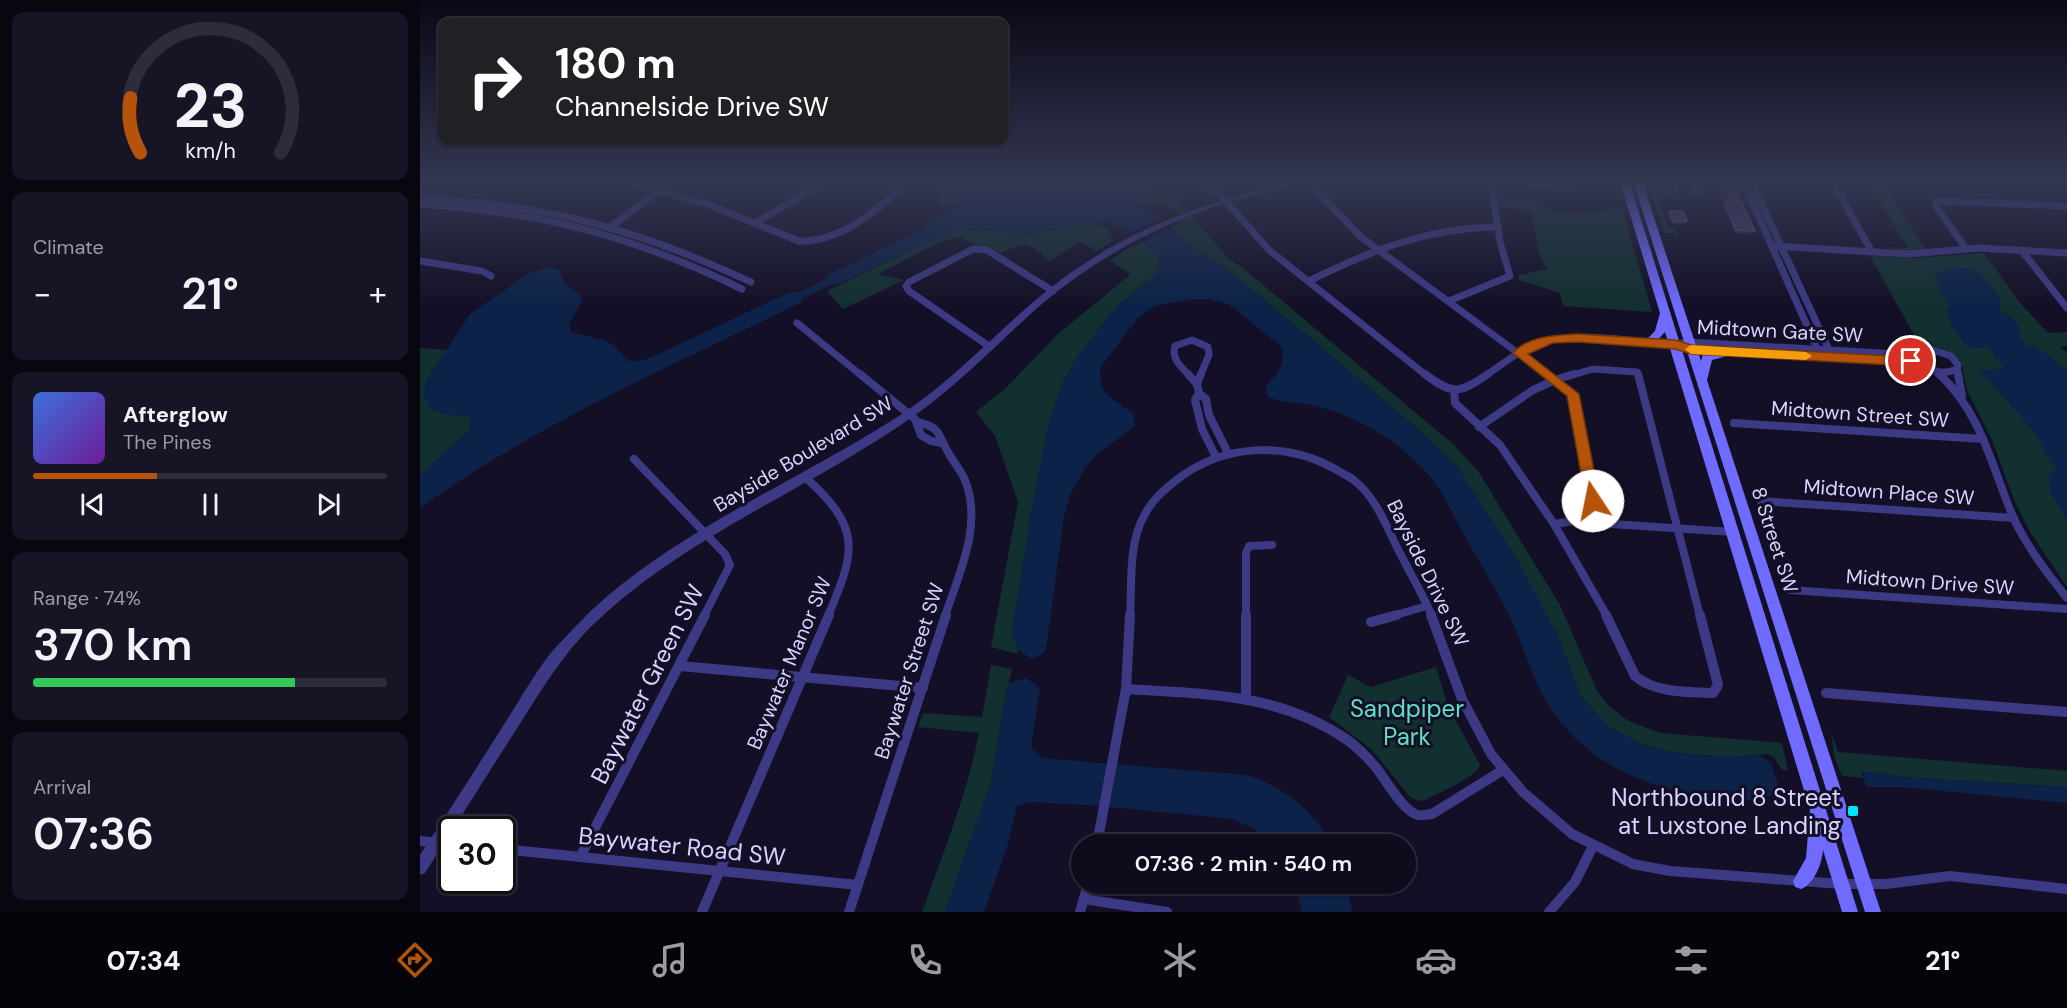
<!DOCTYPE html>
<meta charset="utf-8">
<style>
body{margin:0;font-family:"DM Sans",sans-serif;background:#171425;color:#f1f3f6;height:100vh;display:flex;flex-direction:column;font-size:22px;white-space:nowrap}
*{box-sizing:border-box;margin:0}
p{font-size:20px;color:#9b9ba3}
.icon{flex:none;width:33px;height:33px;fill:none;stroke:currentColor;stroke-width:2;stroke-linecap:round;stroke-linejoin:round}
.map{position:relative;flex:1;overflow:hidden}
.details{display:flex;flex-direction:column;gap:12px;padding:12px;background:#08060f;width:420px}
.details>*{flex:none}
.hud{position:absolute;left:18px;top:18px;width:570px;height:126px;border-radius:12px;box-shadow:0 2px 4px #0004,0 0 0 2px #2e2b3b;background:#202124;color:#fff;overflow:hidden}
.speed{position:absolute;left:18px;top:816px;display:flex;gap:12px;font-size:30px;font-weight:700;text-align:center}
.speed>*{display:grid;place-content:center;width:78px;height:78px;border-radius:50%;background:#0e0b1c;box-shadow:0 2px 4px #0004,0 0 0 2px #2e2b3b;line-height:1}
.speed .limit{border:3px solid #111;border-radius:9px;background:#fff;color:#111}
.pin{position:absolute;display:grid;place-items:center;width:51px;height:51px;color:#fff;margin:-26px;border:3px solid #fff;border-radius:50%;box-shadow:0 2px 6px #0007}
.me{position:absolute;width:66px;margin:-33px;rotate:349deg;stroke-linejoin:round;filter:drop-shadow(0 0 4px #0008)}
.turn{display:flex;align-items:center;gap:21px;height:126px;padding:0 18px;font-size:27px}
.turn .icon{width:78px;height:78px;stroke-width:2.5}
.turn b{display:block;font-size:42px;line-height:51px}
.big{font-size:45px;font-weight:600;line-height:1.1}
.details .widget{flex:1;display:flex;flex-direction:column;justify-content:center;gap:9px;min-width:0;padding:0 21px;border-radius:12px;background:#171425}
.details .dial{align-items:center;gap:0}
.dial svg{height:156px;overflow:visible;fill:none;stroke:#2e2b3b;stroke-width:7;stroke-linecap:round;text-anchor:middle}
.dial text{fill:#f1f3f6;stroke:none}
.song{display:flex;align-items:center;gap:18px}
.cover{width:72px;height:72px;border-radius:9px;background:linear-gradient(135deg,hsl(220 70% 55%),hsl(280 70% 35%))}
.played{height:6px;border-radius:3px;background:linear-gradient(90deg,#b45309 35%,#2e2b3b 35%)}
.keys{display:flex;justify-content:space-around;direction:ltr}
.heat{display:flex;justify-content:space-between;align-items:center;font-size:33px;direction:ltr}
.charge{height:9px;border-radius:4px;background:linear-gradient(90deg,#34c759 74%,#2e2b3b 0)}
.trip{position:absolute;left:651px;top:834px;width:345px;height:60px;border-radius:30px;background:#0e0b1c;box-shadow:0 2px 4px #0004,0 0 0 2px #2e2b3b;font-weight:600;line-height:60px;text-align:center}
.tabs{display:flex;height:96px;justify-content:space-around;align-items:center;background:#06040b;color:#9b9ba3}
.tabs .icon{width:42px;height:42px}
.tabs .on{color:#b45309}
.tabs b{font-size:27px;color:#f1f3f6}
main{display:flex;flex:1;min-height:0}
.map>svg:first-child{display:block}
.green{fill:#12302f}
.water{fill:#0c2248}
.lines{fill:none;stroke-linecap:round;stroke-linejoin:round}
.canal{stroke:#0c2248;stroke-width:7}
.minor-far2{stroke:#3d3a85;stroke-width:7}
.minor-far1{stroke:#3d3a85;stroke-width:8}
.minor{stroke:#3d3a85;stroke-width:10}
.tertiary{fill:#3d3a85;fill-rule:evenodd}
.secondary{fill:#6f6bff;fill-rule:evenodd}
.wall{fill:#312854}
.building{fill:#433a66;stroke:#5a527e;stroke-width:1.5}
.route{fill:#b45309;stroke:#753606;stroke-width:1.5}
.slow{fill:#f59e0b}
.poi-dot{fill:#00e5ff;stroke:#130f26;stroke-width:2}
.labels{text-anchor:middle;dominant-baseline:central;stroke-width:6;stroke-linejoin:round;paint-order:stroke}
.street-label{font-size:20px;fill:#d9d4ff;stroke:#130f26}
.near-street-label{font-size:24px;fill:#d9d4ff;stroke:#130f26}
.near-park-label{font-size:24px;fill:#5fe0c0;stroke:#130f26}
.near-poi-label{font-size:24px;fill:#d9d4ff;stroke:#130f26;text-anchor:end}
</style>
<main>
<section class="details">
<div class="widget dial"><svg viewBox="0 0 100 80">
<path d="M14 69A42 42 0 1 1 86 69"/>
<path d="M14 69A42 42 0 0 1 9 41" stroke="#b45309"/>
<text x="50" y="56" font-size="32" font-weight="700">23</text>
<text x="50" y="72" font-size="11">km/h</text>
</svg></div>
<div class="widget"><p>Climate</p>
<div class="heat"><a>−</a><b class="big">21°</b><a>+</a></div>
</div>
<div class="widget">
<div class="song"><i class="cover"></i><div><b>Afterglow</b><p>The Pines</p></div></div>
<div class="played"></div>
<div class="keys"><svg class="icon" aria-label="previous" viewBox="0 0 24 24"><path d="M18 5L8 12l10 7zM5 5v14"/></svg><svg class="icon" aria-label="pause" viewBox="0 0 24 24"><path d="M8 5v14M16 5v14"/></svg><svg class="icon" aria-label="next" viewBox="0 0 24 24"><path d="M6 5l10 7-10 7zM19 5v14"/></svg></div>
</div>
<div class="widget"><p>Range · 74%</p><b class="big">370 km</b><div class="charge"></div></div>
<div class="widget"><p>Arrival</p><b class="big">07:36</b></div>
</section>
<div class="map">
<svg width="1647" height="912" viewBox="0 0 1647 912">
<rect width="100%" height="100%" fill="#130f26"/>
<g class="green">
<polygon points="515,181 533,181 537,203 522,206"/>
<polygon points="698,181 712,181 716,185 756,198 809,259 823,268 1033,444 1058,471 1140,605 1177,691 1189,706 1207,720 1240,733 1362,743 1368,770 1362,770 1354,757 1346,754 1309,757 1256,753 1220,744 1188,726 1161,697 1138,636 1037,466 991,423 809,270 772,247 751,229 766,217 746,205 715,204 709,192"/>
<polygon points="1228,181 1235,181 1238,193 1256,194 1241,193 1238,197 1248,227 1256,231 1258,234 1244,233"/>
<path d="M1418,181H1477C1470,184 1469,189 1471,196L1506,249L1496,251L1458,247L1488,248L1454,191L1422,189Z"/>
<polygon points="1078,201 1114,203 1137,213 1164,214 1202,208 1232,312 1143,306 1140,293 1099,280 1099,275 1127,269 1119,254 1111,212 1079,207"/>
<path d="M653,224L676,225L689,229L693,241L676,251L660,241L630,261C606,244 609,240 581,253C565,244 554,247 540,237L520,242L458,274L484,280L423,309L407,291L535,229L566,230L609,236Z"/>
<polygon points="723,242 738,255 740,265 734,277 699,304 657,357 643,382 630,419 612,508 592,632 598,650 597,654 571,647 598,502 575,436 556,412 586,388 639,333 711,274 690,261 707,249"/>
<polygon points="1564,253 1601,304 1628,333 1647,332 1647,346 1640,347 1647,353 1647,587 1610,532 1594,500 1572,440 1547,390 1541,363 1535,355 1520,348 1507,346 1487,351 1485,350 1501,347 1450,256 1495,258"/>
<polygon points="0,348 27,350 5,383 34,415 49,416 52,422 49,431 0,475"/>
<path d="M571,665L592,669L585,699L571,782L525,912H502C523,853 547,795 559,733L498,727L503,713L562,717Z"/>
<path d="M1016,667L1028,706L1060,765C1055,778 1018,793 1005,800L998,801L989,796L952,750L909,717L928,675L951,687Z"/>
<polygon points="1411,731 1418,752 1647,771 1647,787 1482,777 1455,772 1442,773 1443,778 1422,776 1414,756"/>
</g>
<g class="water">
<polygon points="533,181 698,181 709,192 715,204 730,211 738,219 711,232 691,222 638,227 609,236 566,230 535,229 419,284 411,284 407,280 409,274 504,229 507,224 535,209 537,203"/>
<path d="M751,229L772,247L809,270L991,423L1037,466L1096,557L1138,636L1161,697L1188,726L1220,744L1256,753L1309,757L1339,755L1351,763L1360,791C1334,806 1305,798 1276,794C1208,784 1149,750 1118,686C1108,664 1101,640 1091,619C1076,589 1058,560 1042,531C1033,515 1024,495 1013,480C983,443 941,418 896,406C880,402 860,404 847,396L846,387C857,371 865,370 862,347L810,305L789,299H771L735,306L718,318L680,368L681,386L691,398L713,413L715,426L676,455L665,468L650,495L644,517L626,649L621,655L612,659L598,650L592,632L612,508L630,419L643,382L657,357L699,304L734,277L740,265L738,255L723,242Z"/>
<path d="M128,267L139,270L145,284L160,295L162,301L149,325L151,332L183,340L194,345L208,361H218L230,358L368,293L378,292L383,298L382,302C252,366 118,423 0,508V475L49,431L52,422L49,416C24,414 0,418 5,383L50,314L108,274Z"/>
<path d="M1538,268C1561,266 1570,283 1581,301L1579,310L1592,317L1601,330L1599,336L1607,347L1614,345L1647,370V521L1630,492L1628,476L1637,467L1629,461L1618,438L1606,422L1559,371L1584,368L1568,347L1550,349C1541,340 1528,325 1526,310L1530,306C1526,303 1517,282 1515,276L1522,271Z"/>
<path d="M606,678L620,688L611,747L622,758L827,775C866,788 891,809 912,844H854L833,828L812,819L669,805L609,802L597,806L587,847L564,912H525L571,782L588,683Z"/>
<polygon points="1445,772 1455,772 1482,777 1647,787 1647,803 1480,787 1447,787 1443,778"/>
<polygon points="875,884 928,884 932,912 882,912"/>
</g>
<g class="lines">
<polyline class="canal" points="371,300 419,277"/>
<g class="minor-far2">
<path d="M204,181L287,204L379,241C421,242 459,210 487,181"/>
<polyline points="782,181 797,191 849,250 1007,376"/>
<polyline points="888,181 941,237 1129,376"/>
<polyline points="969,181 979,183 996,181"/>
<polyline points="1084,181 1152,188"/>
<polyline points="1323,181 1399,353"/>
<polyline points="1331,181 1411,354"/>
<polyline points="1412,181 1452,252"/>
<path d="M0,198C58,202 116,208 172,223C227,237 279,258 331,282"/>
<path d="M0,204C123,213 211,235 322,289"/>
<polyline points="336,223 405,181"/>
<polyline points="189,228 251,181"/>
<polyline points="1352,246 1489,254 1559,248 1647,253"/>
<polyline points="1546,249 1516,206 1517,201 1647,206"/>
<polyline points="1602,251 1647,308"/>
<polyline points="0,261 62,271 71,276"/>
<path d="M889,281C949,251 1010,227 1078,227"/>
<polyline points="1029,301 1090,276 1080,242 1071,181"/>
<polyline points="377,323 442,376"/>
<polyline points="570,347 489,291 486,286 489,282 553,249 567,250 633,291"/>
<polyline points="1267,348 1491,361 1507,366"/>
<path d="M1510,349L1531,356L1538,365L1537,369C1522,376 1502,371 1501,352Z"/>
<polyline points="1537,369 1539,376"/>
<polyline points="1514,370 1521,376"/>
<path d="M770,376C761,367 751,359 755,346L772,340L788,347L789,355L780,376"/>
<path d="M1065,376C1083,364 1101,349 1121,342C1154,331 1218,342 1255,344L1269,342L1478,354L1501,352"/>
<polyline points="1149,376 1173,369 1217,372 1218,376"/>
</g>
<g class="minor-far1">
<polyline points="440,374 495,419 501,435 511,441 522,443"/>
<polyline points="768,374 777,384"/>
<path d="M1005,374C1033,396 1040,393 1068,374"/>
<polyline points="1127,374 1135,380 1154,374"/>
<polyline points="1218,374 1280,616"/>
<path d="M1519,374C1561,412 1572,467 1593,517C1607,547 1627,573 1647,598"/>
<polyline points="1538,374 1542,396"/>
<polyline points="777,384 779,393 786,399 789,415 808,453"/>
<polyline points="777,384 781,374"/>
<polyline points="1034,390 1035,403 1080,445 1134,524 1154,521 1177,523"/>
<polyline points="779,393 775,400 782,429 796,457"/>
<path d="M497,422C521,427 518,435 528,452C533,462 541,470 545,480C563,525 539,574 525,616"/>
<polyline points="1314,423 1563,439"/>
<polyline points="1059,427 1113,390 1135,380 1153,394 1177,523 1313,532"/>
<polyline points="214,459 305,554 310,565 284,616"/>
<path d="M385,477C442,528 436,550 408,616"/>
<polyline points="1341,501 1594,518"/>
<polyline points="1134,524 1187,616"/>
<polyline points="1370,590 1647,609"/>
<path d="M710,616C712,583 708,543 725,514C733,499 743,491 755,481C802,444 865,440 917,470C923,474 931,477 936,482C958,500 968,531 981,555C991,575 1003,595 1012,616"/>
<polyline points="826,616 826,553 829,546 852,545"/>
<polyline points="972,616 1007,606"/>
</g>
<g class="minor">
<polyline points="826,615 826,697"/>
<polyline points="1011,615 1042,699 1071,754 1103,792 1152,834 1213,864 1250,871 1421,884 1466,884 1530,876 1647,889"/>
<path d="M1186,615L1215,676C1235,693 1268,692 1293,693L1298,685L1280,615"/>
<polyline points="951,622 977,615"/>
<polyline points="260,666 503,688"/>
<path d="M706,689C785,694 858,693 926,739C936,746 945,755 953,764C965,777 981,810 998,815C1002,816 1008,814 1012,814L1083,770"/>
<polyline points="1406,693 1647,712"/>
<polyline points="0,841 32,844"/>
<polyline points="677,844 706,689 710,615"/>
<polyline points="82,849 438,885"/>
<polyline points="160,857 285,615"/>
<polyline points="664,899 747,912"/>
<polyline points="282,912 409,615"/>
<polyline points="429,912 526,615"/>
<polyline points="660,912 668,884"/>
<polyline points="1129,912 1155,882 1173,846"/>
</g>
<path class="tertiary" d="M870,181H881C864,191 835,194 815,200C776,212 739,227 704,247C672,265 642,286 615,310C575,346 538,385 494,416C390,489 269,534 176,622C142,654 119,694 94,733C64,780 35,826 5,873L0,875V855C27,814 53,773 80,731C96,706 111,679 129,655C140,642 152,630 164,618C183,598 207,580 229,564C310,507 400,467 482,414C536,378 579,329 629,289C703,230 780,205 870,181Z"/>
<g class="secondary">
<path d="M1200,181H1209L1438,912H1422L1403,850C1402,864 1394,884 1381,889L1375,887L1373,881L1386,858L1390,810L1245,332L1232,346H1224L1223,343L1235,331L1240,313Z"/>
<polygon points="1213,181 1222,181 1281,361 1283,354 1307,348 1312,352 1311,355 1292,360 1287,380 1461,912 1445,912"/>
</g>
</g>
<g class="wall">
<polygon points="1236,181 1258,191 1256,193 1238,193 1235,183"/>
<polygon points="1269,181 1279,181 1283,192 1282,195 1274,195"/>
<polygon points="1305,182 1335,231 1333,234 1315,233 1302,203 1304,200 1310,201 1303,185"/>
<polygon points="1249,211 1267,221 1265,224 1252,224 1248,213"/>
</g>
<g class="building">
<polygon points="1236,181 1254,181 1258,191 1239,190"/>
<polygon points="1271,181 1279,181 1283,192 1275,192"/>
<polygon points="1305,182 1312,183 1335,231 1316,230 1304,200 1313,201"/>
<polygon points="1249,211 1263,211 1267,221 1253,221"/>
</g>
<linearGradient id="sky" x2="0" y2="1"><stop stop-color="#0a0815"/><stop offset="0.59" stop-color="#333752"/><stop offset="1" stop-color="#333752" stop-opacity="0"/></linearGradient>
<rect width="1647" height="308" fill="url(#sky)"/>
<path class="route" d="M1158,334L1255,340L1272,345L1491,357L1497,361L1491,366L1271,354L1255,349L1158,342L1133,343L1108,354L1159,394L1180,501L1178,506H1168L1166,501L1147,396L1093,353C1107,336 1137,335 1158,334Z"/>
<polygon class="slow" points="1271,345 1386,352 1392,356 1386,360 1271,354 1265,349"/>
<rect class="poi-dot" x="1427" y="805" width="12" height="12" rx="3"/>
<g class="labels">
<g class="street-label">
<text transform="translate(1360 331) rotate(3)">Midtown Gate SW</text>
<text transform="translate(1440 414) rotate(4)">Midtown Street SW</text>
<text transform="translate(383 454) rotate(-31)">Bayside Boulevard SW</text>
<text transform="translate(1469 492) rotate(4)">Midtown Place SW</text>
<text transform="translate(1355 540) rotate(72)">8 Street SW</text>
<text transform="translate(1008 573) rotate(64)">Bayside Drive SW</text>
<text transform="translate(1510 582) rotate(4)">Midtown Drive SW</text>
<text transform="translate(369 663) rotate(-67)">Baywater Manor SW</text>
<text transform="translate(489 671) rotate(-72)">Baywater Street SW</text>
</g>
<g class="near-street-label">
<text transform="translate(227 684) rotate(-63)">Baywater Green SW</text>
<text transform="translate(262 846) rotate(6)">Baywater Road SW</text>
</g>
<g class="near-park-label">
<text x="987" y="708">Sandpiper<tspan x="987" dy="28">Park</tspan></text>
</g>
<g class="near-poi-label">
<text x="1421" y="797">Northbound 8 Street<tspan x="1421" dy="28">at Luxstone Landing</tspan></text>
</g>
</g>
</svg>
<div class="speed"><div class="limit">30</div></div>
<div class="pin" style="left:1491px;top:361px;background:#d93025"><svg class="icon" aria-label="arrive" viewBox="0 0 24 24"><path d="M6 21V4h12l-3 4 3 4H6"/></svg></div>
<svg class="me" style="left:1173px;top:501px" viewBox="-20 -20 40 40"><circle r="19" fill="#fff"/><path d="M0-13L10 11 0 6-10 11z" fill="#b45309"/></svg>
<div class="trip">07:36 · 2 min · 540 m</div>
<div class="hud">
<div class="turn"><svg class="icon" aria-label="right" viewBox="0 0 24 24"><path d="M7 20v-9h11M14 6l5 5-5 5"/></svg><div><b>180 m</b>Channelside Drive SW</div></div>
</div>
</div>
</main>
<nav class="tabs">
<b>07:34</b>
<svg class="icon on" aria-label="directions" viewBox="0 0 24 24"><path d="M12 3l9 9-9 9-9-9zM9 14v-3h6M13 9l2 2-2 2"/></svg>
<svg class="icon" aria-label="music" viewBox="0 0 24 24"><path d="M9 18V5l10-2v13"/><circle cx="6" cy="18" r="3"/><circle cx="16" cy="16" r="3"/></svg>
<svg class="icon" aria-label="phone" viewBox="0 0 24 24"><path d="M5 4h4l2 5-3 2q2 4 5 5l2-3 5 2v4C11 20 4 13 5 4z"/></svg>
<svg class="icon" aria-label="climate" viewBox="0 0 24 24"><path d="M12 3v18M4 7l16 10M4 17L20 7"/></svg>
<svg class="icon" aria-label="car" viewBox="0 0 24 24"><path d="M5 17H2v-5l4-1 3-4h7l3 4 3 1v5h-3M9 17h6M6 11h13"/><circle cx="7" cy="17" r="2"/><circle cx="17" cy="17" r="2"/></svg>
<svg class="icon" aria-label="filters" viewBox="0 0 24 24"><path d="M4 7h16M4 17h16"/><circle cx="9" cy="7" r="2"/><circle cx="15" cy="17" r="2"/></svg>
<b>21°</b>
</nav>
